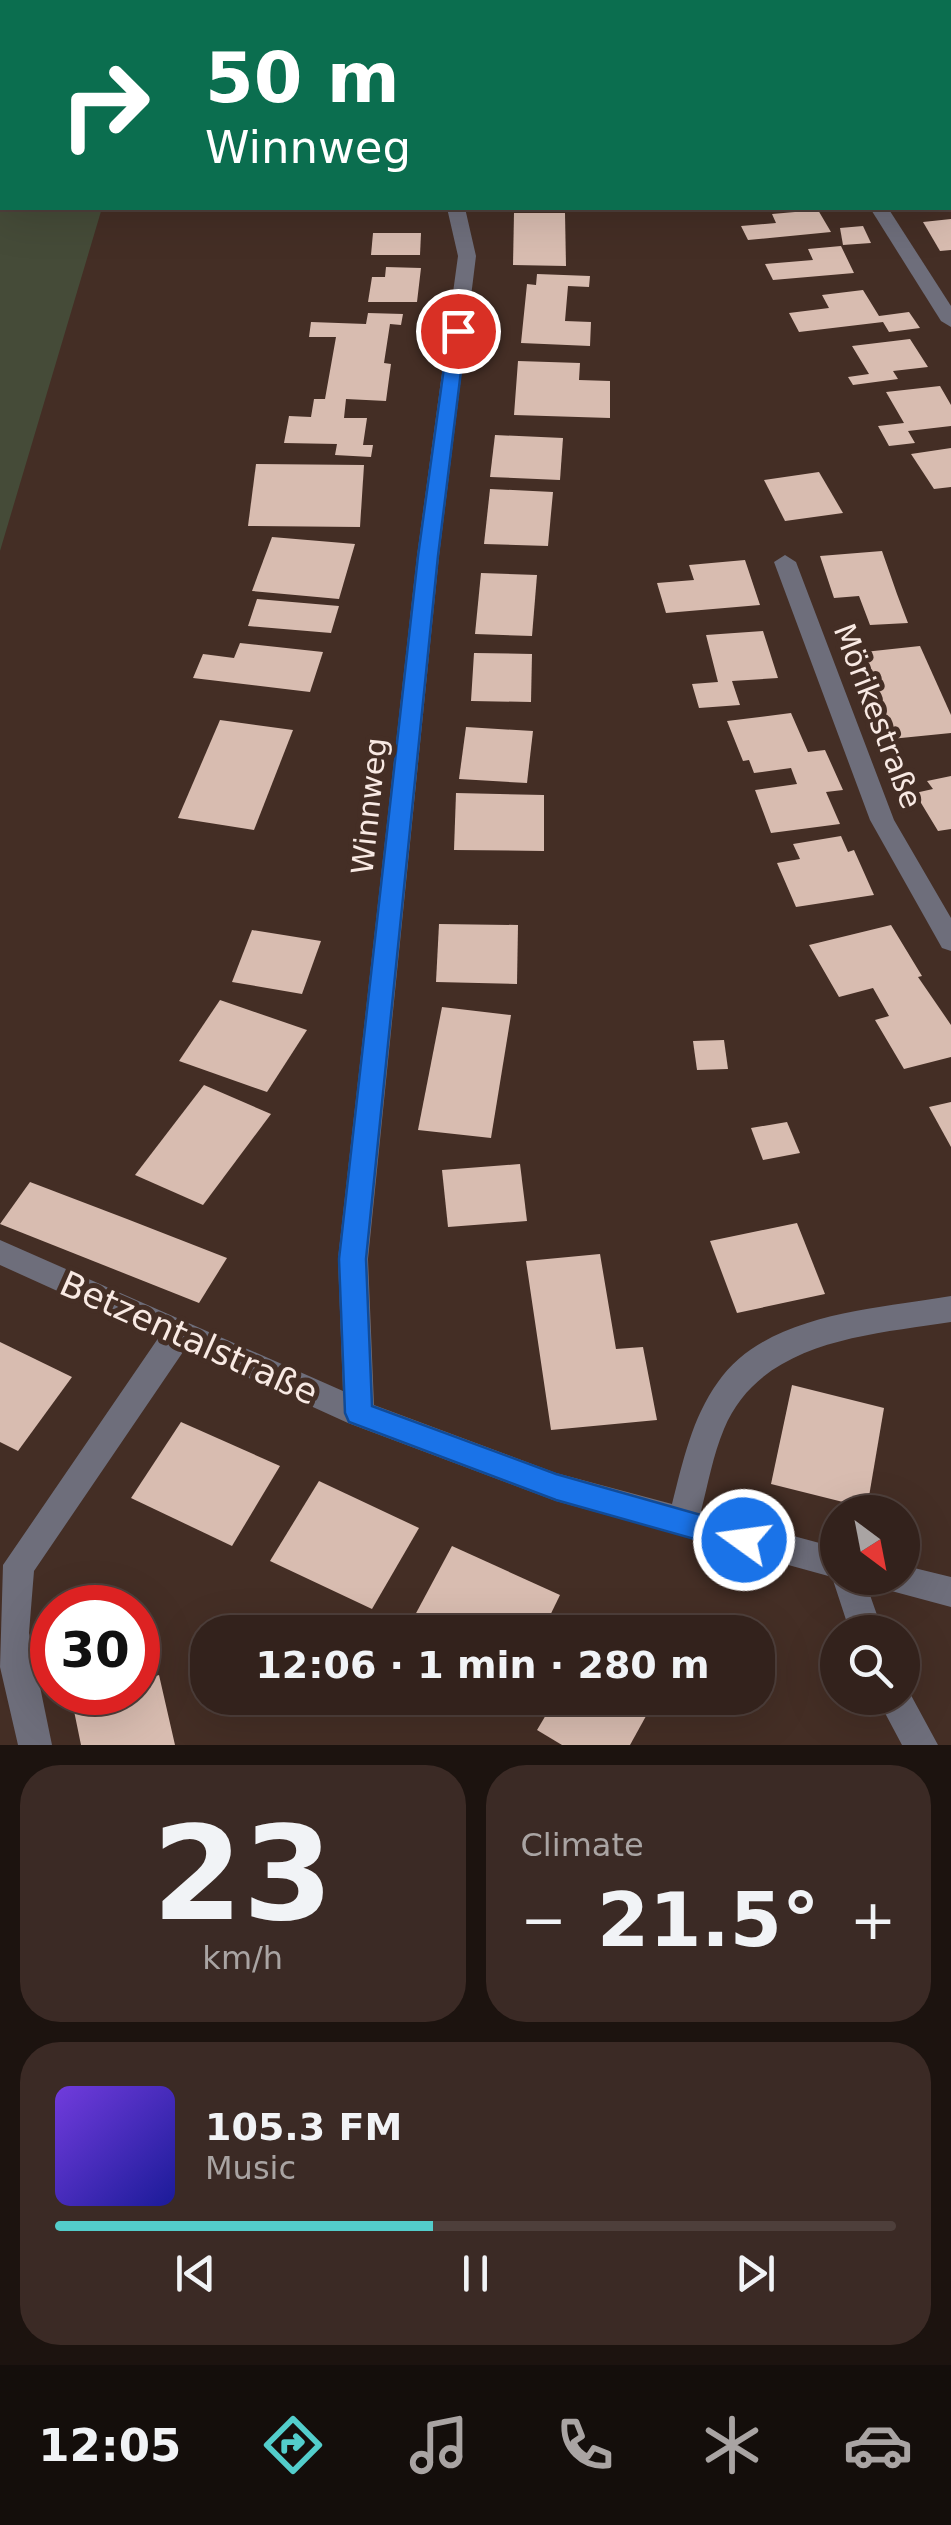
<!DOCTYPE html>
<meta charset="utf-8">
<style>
body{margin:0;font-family:"DejaVu Sans",sans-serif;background:#3b2a25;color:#f1f3f6;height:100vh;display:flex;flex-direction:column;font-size:38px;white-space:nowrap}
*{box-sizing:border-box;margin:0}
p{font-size:32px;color:#a9a4a3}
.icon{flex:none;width:55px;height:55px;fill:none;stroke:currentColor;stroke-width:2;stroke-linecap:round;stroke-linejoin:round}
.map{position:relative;height:1745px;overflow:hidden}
.side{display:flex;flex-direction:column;gap:20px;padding:20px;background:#1c130f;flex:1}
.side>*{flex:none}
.hud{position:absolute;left:0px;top:0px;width:952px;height:210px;box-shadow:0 10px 40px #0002,0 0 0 2px #4e3f3b;background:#0b6e4f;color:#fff;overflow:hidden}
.needle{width:65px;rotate:148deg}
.controls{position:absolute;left:820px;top:1495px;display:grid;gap:20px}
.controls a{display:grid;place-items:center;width:100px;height:100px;border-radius:50%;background:#33221c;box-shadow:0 10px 40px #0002,0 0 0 2px #4e3f3b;font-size:50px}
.speed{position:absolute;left:30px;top:1585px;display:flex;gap:20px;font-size:50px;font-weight:700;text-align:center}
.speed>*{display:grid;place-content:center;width:130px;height:130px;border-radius:50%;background:#33221c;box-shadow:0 10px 40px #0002,0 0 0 2px #4e3f3b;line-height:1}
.speed .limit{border:15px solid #d22;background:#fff;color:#111}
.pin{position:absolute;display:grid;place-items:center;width:85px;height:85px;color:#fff;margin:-42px;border:5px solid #fff;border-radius:50%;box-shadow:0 2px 10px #0007}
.me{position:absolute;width:110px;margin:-55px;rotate:284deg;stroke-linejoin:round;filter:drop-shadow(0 0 8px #0008)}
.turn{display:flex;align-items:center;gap:35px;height:210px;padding:0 40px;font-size:45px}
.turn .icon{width:130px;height:130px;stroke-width:2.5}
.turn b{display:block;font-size:70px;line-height:85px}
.big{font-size:75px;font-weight:600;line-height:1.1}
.side .card{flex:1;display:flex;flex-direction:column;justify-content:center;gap:15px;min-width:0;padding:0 35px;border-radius:40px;background:#3b2a25}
.side .dial{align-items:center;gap:0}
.dial b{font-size:130px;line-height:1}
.song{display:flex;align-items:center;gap:30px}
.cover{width:120px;height:120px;border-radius:15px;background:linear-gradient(135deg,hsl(260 70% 55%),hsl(240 70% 35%))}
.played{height:10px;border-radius:5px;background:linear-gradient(90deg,#53cdcb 45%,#4e3f3b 45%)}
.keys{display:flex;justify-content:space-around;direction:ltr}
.heat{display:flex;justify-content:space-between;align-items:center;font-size:55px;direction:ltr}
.side .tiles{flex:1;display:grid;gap:20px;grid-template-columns:1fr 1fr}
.card:last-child{grid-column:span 2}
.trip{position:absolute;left:190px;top:1615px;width:585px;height:100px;border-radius:40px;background:#33221c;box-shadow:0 10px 40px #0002,0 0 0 2px #4e3f3b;font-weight:600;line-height:100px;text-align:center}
.tab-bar{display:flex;height:160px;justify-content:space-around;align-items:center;background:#140e0b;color:#a9a4a3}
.tab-bar .icon{width:70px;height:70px}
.tab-bar .current{color:#53cdcb}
.tab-bar b{font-size:45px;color:#f1f3f6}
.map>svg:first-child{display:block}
.green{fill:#454b38}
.building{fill:#d8bcb0}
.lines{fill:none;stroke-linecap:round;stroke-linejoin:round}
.minor{fill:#6e6e7b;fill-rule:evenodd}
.route{fill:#1a73e8;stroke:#114b97;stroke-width:2.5}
.labels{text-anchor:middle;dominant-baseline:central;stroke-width:10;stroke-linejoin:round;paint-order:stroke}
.street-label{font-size:30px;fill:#f8e9e3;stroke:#442e25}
.near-street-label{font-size:35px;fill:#f8e9e3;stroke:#442e25}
</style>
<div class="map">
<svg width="951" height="1745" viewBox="0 0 951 1745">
<rect width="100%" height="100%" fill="#442e25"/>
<polygon class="green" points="0,0 135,2 2,2 2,208 102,208 0,551"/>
<g class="building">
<polygon points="818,210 831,232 748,240 741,226 776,223 772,214"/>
<polygon points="514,213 565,213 566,266 513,265"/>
<polygon points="951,219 951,250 940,251 923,222"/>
<polygon points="863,226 871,243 843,245 840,228"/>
<polygon points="373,233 421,233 420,255 371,255"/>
<polygon points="841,246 854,273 773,280 765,264 813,260 808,249"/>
<polygon points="386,267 421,268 417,302 368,302 372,277 385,277"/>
<polygon points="537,274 590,276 589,287 568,286 565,321 591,322 590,346 521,343 527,284 536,285"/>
<polygon points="863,290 879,316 909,312 920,328 889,332 883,322 799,332 789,313 829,308 822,295"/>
<polygon points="368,313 403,314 401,325 390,324 384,363 391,364 386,401 346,399 344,418 367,418 363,445 373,445 371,457 335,455 337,444 284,443 289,416 311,417 314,399 325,399 336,337 309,337 311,322 366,324"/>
<polygon points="910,339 928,367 893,371 898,379 853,385 848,377 869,374 852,346"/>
<polygon points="518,361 580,363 579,380 610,381 610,418 514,415"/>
<polygon points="940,386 951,405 951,426 908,431 915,443 889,446 878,426 904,423 886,392"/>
<polygon points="495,435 563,438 560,480 490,477"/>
<polygon points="951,448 951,487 934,489 911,454"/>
<polygon points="256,464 364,465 360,527 248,526"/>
<polygon points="819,472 843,513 785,521 764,480"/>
<polygon points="490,489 553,492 548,546 484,544"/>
<polygon points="272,537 355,544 339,599 252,591"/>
<polygon points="882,551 897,594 908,623 870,625 859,596 834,598 820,556"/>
<polygon points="745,560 760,605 666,613 657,583 694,580 689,565"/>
<polygon points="481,573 537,575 532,636 475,634"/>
<polygon points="257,599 339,606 331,633 248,626"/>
<polygon points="763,631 778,678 732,681 740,705 699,708 692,684 718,682 706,635"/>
<polygon points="240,643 323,652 310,692 193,678 203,654 234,658"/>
<polygon points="920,646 951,715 951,733 891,739 855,653"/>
<polygon points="474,653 532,654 531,702 471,701"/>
<polygon points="791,713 808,752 825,750 843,790 826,792 840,824 771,833 755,790 797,784 791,768 754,773 749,760 743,761 727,721"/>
<polygon points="220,720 293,730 254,830 178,818"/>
<polygon points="466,727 533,731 527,783 459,779"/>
<polygon points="951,776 951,829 938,831 915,793 933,789 927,781"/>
<polygon points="456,793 544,795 544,851 454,850"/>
<polygon points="841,836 848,852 854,850 874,895 796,907 777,863 800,859 793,844"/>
<polygon points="439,924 518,925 517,984 436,982"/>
<polygon points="891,925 922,976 918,977 951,1025 951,1057 904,1069 875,1020 889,1016 873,988 839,997 809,945"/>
<polygon points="252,930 321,941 302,994 232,982"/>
<polygon points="220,1000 307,1030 267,1092 179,1061"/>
<polygon points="442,1007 511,1015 491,1138 418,1130"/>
<polygon points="724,1040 728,1069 697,1070 693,1041"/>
<polygon points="204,1085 271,1114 203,1205 135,1175"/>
<polygon points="951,1102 951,1147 929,1107"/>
<polygon points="787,1122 800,1153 763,1160 751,1128"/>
<polygon points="520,1164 527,1221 448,1227 442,1170"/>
<polygon points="30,1182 127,1219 227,1258 199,1303 0,1224"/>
<polygon points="797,1223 825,1294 737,1313 710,1241"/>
<polygon points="600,1254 616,1349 643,1347 657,1420 551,1430 526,1261"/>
<polygon points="0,1342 72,1377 18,1451 0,1442"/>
<polygon points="792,1385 884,1408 867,1508 771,1484"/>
<polygon points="181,1422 280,1466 232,1546 131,1498"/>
<polygon points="319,1481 419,1528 372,1609 270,1561"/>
<polygon points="452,1546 560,1595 542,1632 407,1630"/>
<polygon points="159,1675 175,1745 81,1745 72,1701 101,1692 138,1692 138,1682"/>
<polygon points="556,1698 656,1698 630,1745 562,1745 537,1730"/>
</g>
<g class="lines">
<g class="minor">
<rect x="396" y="0" width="16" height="2"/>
<polygon points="773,0 789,0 790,2 774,2"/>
<path d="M447,208H465L476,256L439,556L368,1259L374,1405L556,1473L672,1504C683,1461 692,1418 718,1382C766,1313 876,1309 951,1296V1322C869,1335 761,1340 724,1429C713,1455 708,1484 701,1511L838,1548V1578H864L883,1632H850L832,1577L556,1501L348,1423L185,1349L34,1571L29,1633L52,1745H18L0,1667L3,1565L159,1337L0,1265V1240L343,1391L338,1259L417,556L458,256Z"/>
<polygon points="870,208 888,208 951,306 951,327 941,321"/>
<polygon points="785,555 796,562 894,820 951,918 951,951 942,948 870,820 774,562"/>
<polygon points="902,1565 951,1577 951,1607 884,1589 879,1578 902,1578"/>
<polygon points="902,1685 906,1686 938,1745 902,1745 877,1698 902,1698"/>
</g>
</g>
<polygon class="route" points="458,326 466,331 438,556 366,1259 372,1406 556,1474 754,1530 759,1540 754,1549 744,1553 556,1500 349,1422 345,1413 339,1259 418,556 449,331"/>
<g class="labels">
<g class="street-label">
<text transform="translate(878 716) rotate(69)">Mörikestraße</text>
<text transform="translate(369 806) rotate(-84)">Winnweg</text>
</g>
<g class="near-street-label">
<text transform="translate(189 1338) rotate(24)">Betzentalstraße</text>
</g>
</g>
</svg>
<div class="controls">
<a><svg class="needle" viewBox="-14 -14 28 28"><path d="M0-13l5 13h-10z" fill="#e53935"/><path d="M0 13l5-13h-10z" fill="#a9a4a3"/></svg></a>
<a><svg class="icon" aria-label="search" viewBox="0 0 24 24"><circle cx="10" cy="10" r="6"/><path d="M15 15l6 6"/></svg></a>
</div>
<div class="speed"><div class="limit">30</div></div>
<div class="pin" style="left:458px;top:331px;background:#d93025"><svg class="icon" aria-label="arrive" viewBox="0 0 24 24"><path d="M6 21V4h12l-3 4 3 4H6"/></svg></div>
<svg class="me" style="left:744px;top:1540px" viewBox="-20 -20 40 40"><circle r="17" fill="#1a73e8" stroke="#fff" stroke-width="3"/><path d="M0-11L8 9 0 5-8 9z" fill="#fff"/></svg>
<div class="trip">12:06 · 1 min · 280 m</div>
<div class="hud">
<div class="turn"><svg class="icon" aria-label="right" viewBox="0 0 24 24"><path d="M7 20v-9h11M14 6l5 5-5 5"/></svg><div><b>50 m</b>Winnweg</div></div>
</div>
</div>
<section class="side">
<div class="tiles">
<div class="card dial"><b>23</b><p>km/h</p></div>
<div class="card"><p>Climate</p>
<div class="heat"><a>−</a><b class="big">21.5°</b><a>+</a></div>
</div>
<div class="card">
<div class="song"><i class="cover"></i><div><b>105.3 FM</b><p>Music</p></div></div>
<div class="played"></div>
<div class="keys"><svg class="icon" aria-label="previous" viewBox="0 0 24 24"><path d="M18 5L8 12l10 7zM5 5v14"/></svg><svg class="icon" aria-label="pause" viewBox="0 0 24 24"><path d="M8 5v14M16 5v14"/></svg><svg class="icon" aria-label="next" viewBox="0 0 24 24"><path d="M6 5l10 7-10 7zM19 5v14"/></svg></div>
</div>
</div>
</section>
<nav class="tab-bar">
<b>12:05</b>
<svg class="icon current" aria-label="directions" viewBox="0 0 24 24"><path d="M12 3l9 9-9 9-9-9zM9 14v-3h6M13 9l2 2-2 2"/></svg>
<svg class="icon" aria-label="music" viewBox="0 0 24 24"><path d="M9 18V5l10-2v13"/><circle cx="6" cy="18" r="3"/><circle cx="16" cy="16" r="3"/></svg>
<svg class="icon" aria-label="phone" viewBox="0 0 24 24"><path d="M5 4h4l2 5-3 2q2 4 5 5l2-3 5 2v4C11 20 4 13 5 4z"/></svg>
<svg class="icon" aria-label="climate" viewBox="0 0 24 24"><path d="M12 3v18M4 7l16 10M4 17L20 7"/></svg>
<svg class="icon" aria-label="car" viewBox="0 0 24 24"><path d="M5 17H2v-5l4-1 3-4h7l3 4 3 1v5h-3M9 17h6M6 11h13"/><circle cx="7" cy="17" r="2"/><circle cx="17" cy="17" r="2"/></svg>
</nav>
